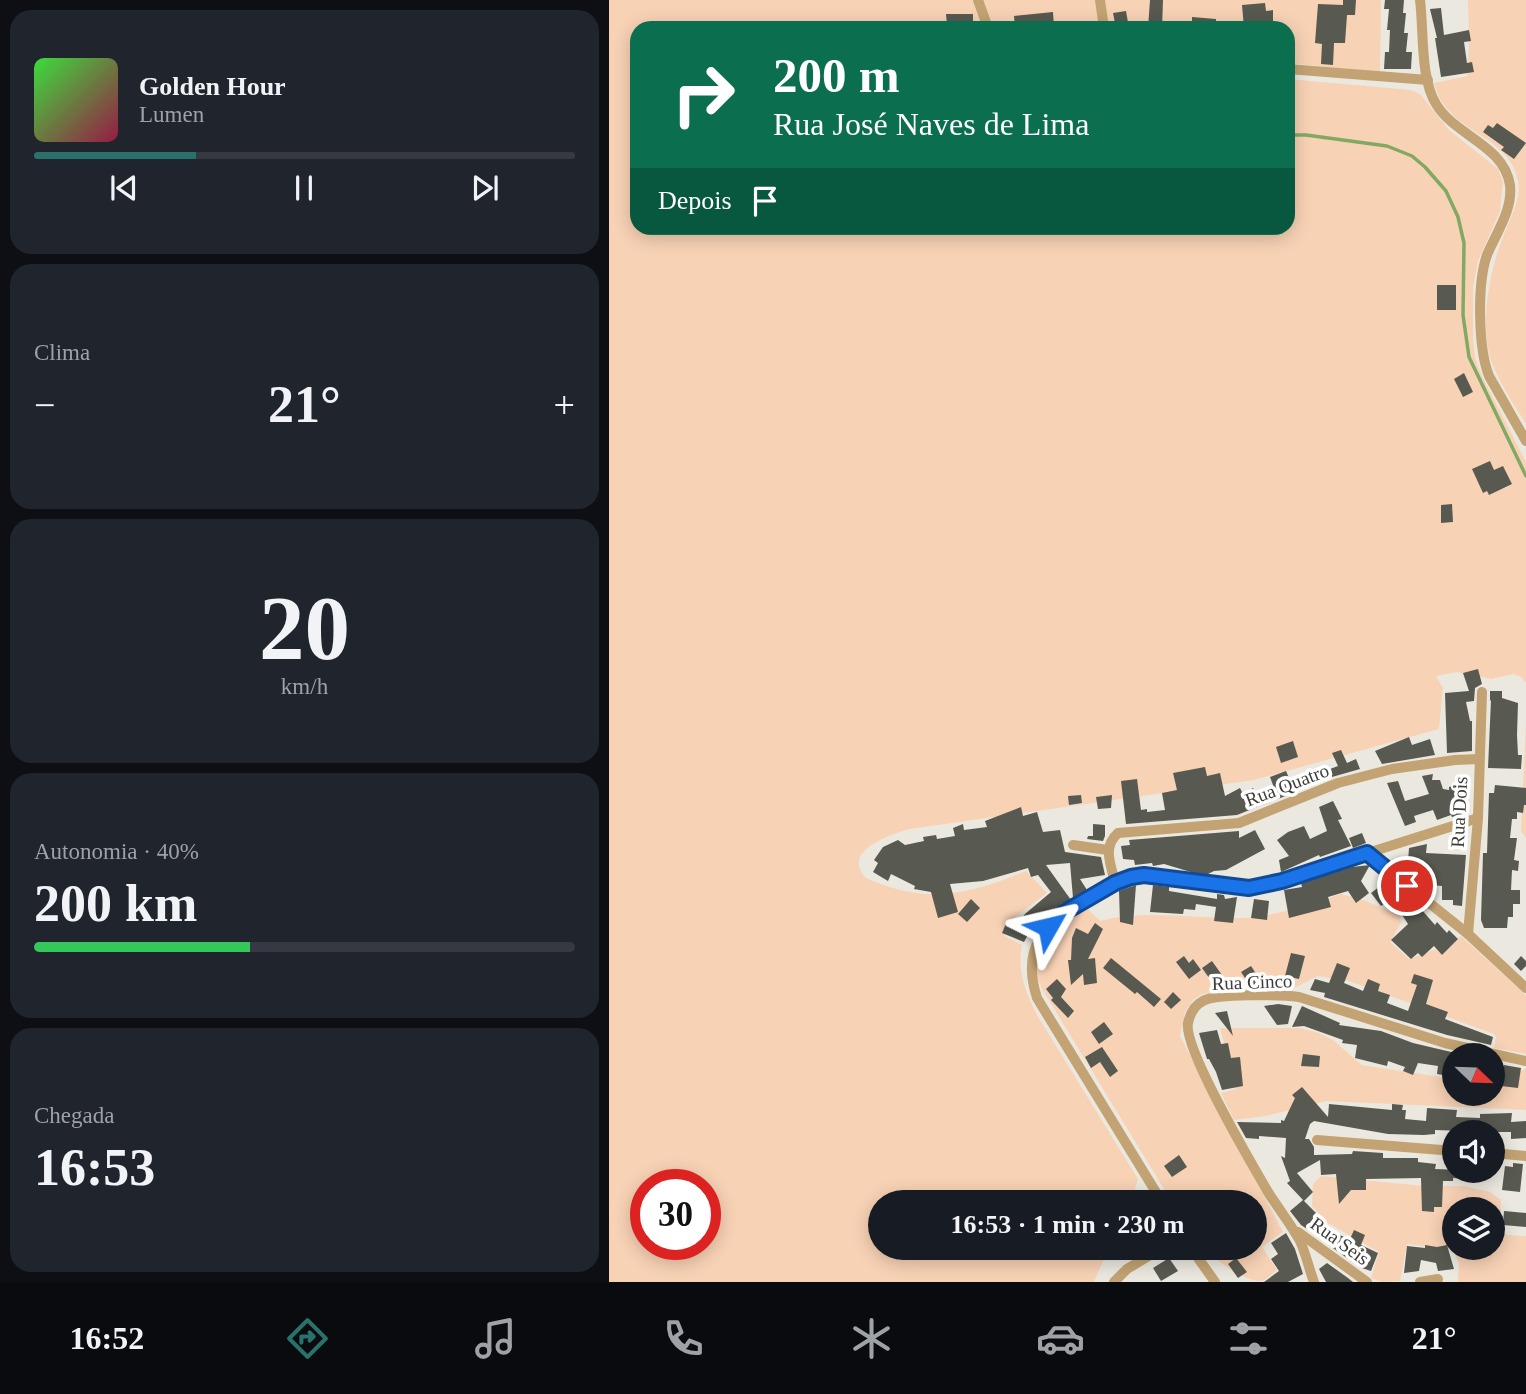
<!DOCTYPE html>
<html lang="pt">
<meta charset="utf-8">
<style>
body{margin:0;font-family:"Times New Roman",serif;background:#20242c;color:#f1f3f6;height:100vh;display:flex;flex-direction:column;font-size:26px;white-space:nowrap}
*{box-sizing:border-box;margin:0}
p{font-size:23px;color:#9ea1a6}
.icon{flex:none;width:38px;height:38px;fill:none;stroke:currentColor;stroke-width:2;stroke-linecap:round;stroke-linejoin:round}
.map{position:relative;flex:1;overflow:hidden}
.details{display:flex;flex-direction:column;gap:10px;padding:10px;background:#0d0f14;width:609px}
.details>*{flex:none}
.banner{position:absolute;left:21px;top:21px;width:665px;height:214px;border-radius:21px;box-shadow:0 4px 18px #0003;background:#0b6e4f;color:#fff;overflow:hidden}
.needle{width:46px;rotate:113deg}
.tools{position:absolute;left:833px;top:1043px;display:grid;gap:14px}
.tools a{display:grid;place-items:center;width:63px;height:63px;border-radius:50%;background:#171b24;box-shadow:0 4px 18px #0003;font-size:35px}
.speed{position:absolute;left:21px;top:1169px;display:flex;gap:14px;font-size:35px;font-weight:700;text-align:center}
.speed>*{display:grid;place-content:center;width:91px;height:91px;border-radius:50%;background:#171b24;box-shadow:0 4px 18px #0003;line-height:1}
.speed .limit{border:10px solid #d22;background:#fff;color:#111}
.pin{position:absolute;display:grid;place-items:center;width:60px;height:60px;color:#fff;margin:-30px;border:4px solid #fff;border-radius:50%;box-shadow:0 2px 7px #0007}
.me{position:absolute;width:77px;margin:-38px;rotate:53deg;stroke-linejoin:round;filter:drop-shadow(0 0 5px #0008)}
.turn{display:flex;align-items:center;gap:24px;height:147px;padding:0 28px;font-size:32px}
.turn .icon{width:91px;height:91px;stroke-width:2.5}
.turn b{display:block;font-size:49px;line-height:60px}
.then{display:flex;align-items:center;height:66px;padding:0 28px;background:#0003;gap:14px;font-size:26px}
.big{font-size:52px;font-weight:700;line-height:1.1}
.details .card{flex:1;display:flex;flex-direction:column;justify-content:center;gap:10px;min-width:0;padding:0 24px;border-radius:21px;background:#20242c}
.details .dial{align-items:center;gap:0}
.dial b{font-size:91px;line-height:1}
.song{display:flex;align-items:center;gap:21px}
.cover{width:84px;height:84px;border-radius:10px;background:linear-gradient(135deg,hsl(120 70% 55%),hsl(340 70% 35%))}
.played{height:7px;border-radius:4px;background:linear-gradient(90deg,#29726c 30%,#363941 30%)}
.keys{display:flex;justify-content:space-around;direction:ltr}
.heat{display:flex;justify-content:space-between;align-items:center;font-size:38px;direction:ltr}
.charge{height:10px;border-radius:5px;background:linear-gradient(90deg,#34c759 40%,#363941 0)}
.trip{position:absolute;left:259px;top:1190px;width:399px;height:70px;border-radius:35px;background:#171b24;box-shadow:0 4px 18px #0003;font-weight:700;line-height:70px;text-align:center}
.menu{display:flex;height:112px;justify-content:space-around;align-items:center;background:#090b0e;color:#9ea1a6}
.menu .icon{width:49px;height:49px}
.menu .current{color:#29726c}
.menu b{font-size:32px;color:#f1f3f6}
main{display:flex;flex:1;min-height:0}
.map>svg:first-child{display:block}
.green{fill:#f8d2b5;fill-rule:evenodd}
.lines{fill:none;stroke-linecap:round;stroke-linejoin:round}
.stream{stroke:#82a964;stroke-width:3.5}
.building{fill:#585a51}
.minor{stroke:#c3a373;stroke-width:10}
.route-casing{stroke:#114b97;stroke-width:18}
.route{stroke:#1a73e8;stroke-width:12}
.labels{text-anchor:middle;dominant-baseline:central;stroke-width:7;stroke-linejoin:round;paint-order:stroke}
.street-label{font-size:19px;fill:#3d3c39;stroke:#fff}
</style>
<main>
<section class="details">
<div class="card">
<div class="song"><i class="cover"></i><div><b>Golden Hour</b><p>Lumen</p></div></div>
<div class="played"></div>
<div class="keys"><svg class="icon" aria-label="previous" viewBox="0 0 24 24"><path d="M18 5L8 12l10 7zM5 5v14"/></svg><svg class="icon" aria-label="pause" viewBox="0 0 24 24"><path d="M8 5v14M16 5v14"/></svg><svg class="icon" aria-label="next" viewBox="0 0 24 24"><path d="M6 5l10 7-10 7zM19 5v14"/></svg></div>
</div>
<div class="card"><p>Clima</p>
<div class="heat"><a>−</a><b class="big">21°</b><a>+</a></div>
</div>
<div class="card dial"><b>20</b><p>km/h</p></div>
<div class="card"><p>Autonomia · 40%</p><b class="big">200 km</b><div class="charge"></div></div>
<div class="card"><p>Chegada</p><b class="big">16:53</b></div>
</section>
<div class="map">
<svg width="917" height="1282" viewBox="0 0 917 1282">
<rect width="100%" height="100%" fill="#ebe9df"/>
<g class="green">
<path d="M0,0H772L771,72L679,63V28H28V228H679V79L802,90L811,94L840,130L889,169L894,182L891,211L869,261L864,287V338L866,358L872,374L917,462V683L912,677L905,674L882,679L848,672L827,676L834,688L830,729L645,780L301,829C282,834 231,851 257,878C317,905 359,895 417,871L438,893L406,917L395,936L413,945C408,972 416,991 428,1015L529,1179L522,1202H271V1248H500L485,1282H0ZM37,1185H96V1244H37Z"/>
<path d="M859,0H917V424C905,405 891,384 883,363C870,327 880,272 894,237C900,220 913,199 909,181C901,133 837,134 825,83L858,76L860,48Z"/>
<polygon points="917,722 917,838 912,831"/>
<path d="M732,894L757,901L791,916L792,923L781,942L800,959L827,949L833,955L852,936L917,995V1054L885,1048L887,1037L885,1034L740,981L709,976L683,989L619,990L593,994L585,999L576,1012L571,1036L674,1232L653,1247L668,1270C664,1273 659,1278 654,1281C635,1282 608,1262 597,1248H646V1202H563L433,989C414,947 443,925 477,907L491,921C537,909 584,919 632,918C666,917 700,904 732,894Z"/>
<polygon points="611,1028 692,1028 710,1033 724,1040 753,1065 845,1079 845,1094 884,1094 884,1081 917,1069 917,1110 717,1101 657,1116 625,1120 612,1093 627,1089"/>
<path d="M712,1176L815,1186H855L881,1192L892,1200L891,1230L898,1235L917,1236V1282H849L850,1263L844,1250L798,1244L791,1281L773,1282L762,1278L770,1252L717,1222L703,1206L704,1184ZM845,1209H884V1248H845Z"/>
</g>
<g class="lines">
<polyline class="stream" points="679,135 697,135 778,146 803,156 816,167 837,191 849,217 855,243 854,315 860,357 917,476"/>
</g>
<g class="building">
<polygon points="541,0 554,0 553,28 539,28"/>
<polygon points="734,0 747,0 746,15 738,15 736,43 725,43 724,65 712,64 713,44 706,43 709,4 734,5"/>
<polygon points="776,0 795,0 794,13 797,13 795,33 799,33 797,52 803,52 802,69 775,69 776,52 780,52 781,30 778,30 780,9 775,9"/>
<polygon points="656,3 657,11 664,10 664,28 635,28 633,5"/>
<polygon points="832,8 835,35 860,30 862,41 855,42 858,63 863,62 865,72 832,77 826,38 828,38 821,9"/>
<polygon points="517,11 520,28 507,28 504,13"/>
<polygon points="444,12 445,28 406,28 405,16"/>
<polygon points="337,14 364,14 364,24 338,25"/>
<polygon points="583,17 607,19 607,28 583,28"/>
<polygon points="888,123 917,143 905,159 892,150 895,147 874,132 879,125 884,128"/>
<rect x="828" y="285" width="19" height="25"/>
<polygon points="855,373 864,392 854,397 845,379"/>
<polygon points="881,461 885,470 894,466 903,484 880,495 878,491 874,493 863,469"/>
<polygon points="843,504 844,522 832,523 832,505"/>
<polygon points="869,669 873,684 866,688 865,701 857,702 861,721 863,721 863,751 838,753 836,693 860,691 854,673"/>
<polygon points="881,691 893,691 893,698 909,703 908,735 909,755 913,755 912,769 879,768 882,700 881,701"/>
<polygon points="800,737 803,745 821,739 826,755 773,764 766,751"/>
<polygon points="684,741 689,757 672,763 667,747"/>
<polygon points="732,750 738,763 747,759 751,769 723,777 721,769 729,766 723,753"/>
<polygon points="596,767 598,776 611,773 616,796 631,788 634,794 644,788 653,805 628,815 517,824 512,781 528,779 532,810 538,809 538,812 556,810 553,793 568,790 564,773"/>
<polygon points="677,771 686,792 654,805 652,799 667,793 661,777"/>
<polygon points="824,774 823,780 831,780 834,789 840,790 840,787 850,784 855,799 849,801 853,814 843,817 842,815 828,820 824,810 805,816 807,822 796,826 778,783 789,781 796,801 820,794 813,776"/>
<polygon points="886,785 917,788 917,805 915,805 914,813 908,812 908,819 903,819 901,838 908,838 905,860 910,861 909,871 903,870 902,890 911,890 911,904 904,904 904,917 899,917 898,928 875,928 872,920 874,853 878,853 880,793 885,793"/>
<polygon points="472,795 473,803 460,805 459,796"/>
<polygon points="503,795 502,808 489,809 487,797"/>
<polygon points="724,801 733,819 729,820 742,846 711,857 710,855 672,872 670,860 680,856 668,840 679,832 695,826 701,839 718,831 710,807"/>
<polygon points="412,807 414,816 428,812 434,832 451,830 456,852 492,857 496,875 471,879 478,890 464,898 461,863 437,865 462,900 452,904 431,922 428,918 415,942 393,933 398,921 408,925 416,914 442,892 429,875 422,877 419,868 374,881 341,884 349,912 329,918 322,892 305,889 306,886 282,874 279,881 264,872 269,863 265,860 274,847 289,840 296,845 315,841 314,837 327,835 328,839 346,836 344,828 354,824 355,830 378,827 376,821"/>
<polygon points="484,824 496,825 496,836 494,841 478,839 479,836 484,836"/>
<polygon points="646,830 656,849 617,870 605,871 595,876 555,864 544,866 543,863 526,865 525,860 514,859 512,846 521,845 520,840 630,831 630,838"/>
<polygon points="753,833 757,843 744,848 740,838"/>
<polygon points="818,844 817,853 857,855 853,906 844,905 844,900 833,900 833,886 812,884 798,874 800,848"/>
<polygon points="761,865 752,881 760,893 747,903 739,891 719,897 722,907 680,918 675,890 693,887 692,883 743,867"/>
<polygon points="778,881 788,894 772,906 762,893"/>
<polygon points="527,885 524,925 511,922 510,891"/>
<polygon points="544,885 560,887 560,891 608,899 608,894 615,895 616,899 628,897 624,923 605,921 607,907 587,904 586,910 575,909 574,914 541,912"/>
<polygon points="794,892 805,901 826,925 828,922 838,933 840,930 849,939 833,955 825,946 813,957 809,953 802,959 782,940 799,924 785,902"/>
<polygon points="362,899 371,908 358,922 349,914"/>
<polygon points="645,899 660,901 658,920 642,918"/>
<polygon points="486,923 494,929 479,959 486,958 488,983 475,985 474,974 462,985 459,960 462,960 463,938 467,928 479,934"/>
<polygon points="682,953 696,956 690,979 676,976"/>
<polygon points="575,956 580,963 584,959 592,970 580,979 567,962"/>
<polygon points="912,956 917,961 917,966 912,971 905,964"/>
<polygon points="502,958 552,999 545,1007 528,992 526,994 494,968"/>
<polygon points="603,961 620,985 614,989 608,989 593,968"/>
<polygon points="728,963 741,968 735,983 754,991 759,979 771,984 769,991 781,995 778,1003 799,1011 808,985 802,983 805,974 824,980 817,1004 839,1012 836,1019 884,1037 882,1045 838,1035 715,997 716,993 701,990 706,979 720,983"/>
<polygon points="642,966 654,984 648,987 642,987 632,972"/>
<polygon points="448,979 457,989 452,997 465,1011 459,1018 442,1000 444,998 437,989"/>
<polygon points="564,992 572,1000 562,1009 555,1002"/>
<polygon points="669,1004 683,1006 679,1024 668,1025 655,1006"/>
<polygon points="693,1006 731,1023 730,1025 772,1031 804,1043 855,1055 845,1055 845,1077 828,1074 829,1066 809,1063 804,1075 794,1071 796,1067 779,1061 778,1066 746,1058 748,1045 733,1043 734,1040 695,1026 683,1027"/>
<polygon points="618,1011 624,1036 606,1013"/>
<polygon points="495,1022 504,1034 490,1044 482,1032"/>
<polygon points="608,1030 612,1044 619,1043 622,1058 631,1057 634,1086 613,1090 607,1072 600,1059 598,1059 590,1033"/>
<polygon points="493,1047 509,1071 501,1077 491,1062 482,1068 476,1057"/>
<polygon points="694,1054 711,1056 710,1067 692,1066"/>
<polygon points="895,1065 912,1068 909,1088 892,1086"/>
<polygon points="693,1087 719,1117 720,1104 783,1110 783,1104 794,1105 793,1110 797,1110 796,1119 817,1121 818,1108 848,1110 847,1117 871,1118 871,1114 903,1113 902,1122 917,1121 917,1138 902,1139 902,1132 884,1132 826,1130 826,1134 815,1135 779,1134 705,1121 701,1124 696,1139 700,1139 705,1147 705,1155 743,1154 744,1151 774,1153 774,1158 809,1158 809,1162 827,1164 826,1169 878,1171 877,1180 844,1178 844,1181 834,1181 833,1207 825,1207 825,1212 813,1211 812,1178 757,1179 757,1190 742,1190 730,1204 727,1174 712,1175 711,1160 688,1173 704,1192 695,1201 715,1221 704,1233 692,1225 681,1211 694,1200 678,1183 681,1181 672,1156 676,1158 677,1138 650,1136 650,1139 637,1138 628,1122 672,1123 672,1120 675,1121 686,1098 683,1095"/>
<polygon points="570,1155 578,1167 563,1177 555,1166"/>
<polygon points="904,1163 914,1164 911,1192 893,1190 896,1166 904,1167"/>
<polygon points="895,1211 917,1213 917,1227 894,1225"/>
<polygon points="745,1230 756,1235 752,1245 769,1253 762,1271 750,1267 720,1245 725,1233 741,1239"/>
<polygon points="677,1233 686,1249 694,1274 679,1282 655,1282 670,1271 662,1259 669,1254 662,1243"/>
<polygon points="816,1245 828,1247 838,1245 845,1269 829,1271 827,1263 812,1260 810,1271 795,1273 798,1246 816,1248"/>
<polygon points="560,1258 569,1271 552,1281 544,1268"/>
<polygon points="627,1258 638,1272 629,1278 619,1264"/>
<polygon points="718,1263 739,1278 744,1282 717,1282 710,1269"/>
</g>
<g class="lines">
<g class="minor">
<polyline points="369,0 379,28"/>
<polyline points="491,0 495,28"/>
<path d="M811,0C815,31 811,78 827,104C846,136 895,145 901,185C904,210 887,233 878,255C868,283 869,348 880,376L917,441"/>
<polyline points="679,69 819,80"/>
<polyline points="464,845 499,850"/>
<polyline points="758,853 859,934 917,988"/>
<path d="M506,882C502,865 493,847 509,833L630,823L729,783L783,769L846,760L870,759"/>
<polyline points="859,934 869,818 873,692"/>
<polyline points="708,1140 845,1151"/>
<polyline points="884,1153 917,1156"/>
<path d="M553,1202L428,998C412,948 434,925 475,901C495,889 512,879 535,875L624,888L655,886L869,818"/>
<polyline points="689,1232 758,1282"/>
<polyline points="582,1248 606,1282"/>
<polyline points="505,1282 518,1269 553,1248"/>
<path d="M705,1282C700,1269 697,1254 691,1241C682,1224 669,1208 659,1192C643,1164 574,1048 579,1023C581,1014 586,1005 594,1001C607,993 673,995 690,997L836,1043L917,1061"/>
<polyline points="811,1282 829,1279"/>
</g>
</g>
<g class="lines">
<defs>
<polyline id="route" points="439,927 456,912 506,883 522,877 535,875 640,888 673,881 758,853 798,886"/>
</defs>
<use href="#route" class="route-casing"/>
<use href="#route" class="route"/>
</g>
<g class="labels">
<g class="street-label">
<text transform="translate(678 785) rotate(-21)">Rua Quatro</text>
<text transform="translate(850 812) rotate(-87)">Rua Dois</text>
<text transform="translate(643 982) rotate(-2)">Rua Cinco</text>
<text transform="translate(731 1241) rotate(36)">Rua Seis</text>
</g>
</g>
</svg>
<div class="tools">
<a><svg class="needle" viewBox="-14 -14 28 28"><path d="M0-13l5 13h-10z" fill="#e53935"/><path d="M0 13l5-13h-10z" fill="#9ea1a6"/></svg></a>
<a><svg class="icon" aria-label="sound" viewBox="0 0 24 24"><path d="M4 9h4l5-4v14l-5-4H4zM17 9q2 3 0 6"/></svg></a>
<a><svg class="icon" aria-label="layers" viewBox="0 0 24 24"><path d="M12 4l9 5-9 5-9-5zM3 14l9 5 9-5"/></svg></a>
</div>
<div class="speed"><div class="limit">30</div></div>
<div class="pin" style="left:798px;top:886px;background:#d93025"><svg class="icon" aria-label="arrive" viewBox="0 0 24 24"><path d="M6 21V4h12l-3 4 3 4H6"/></svg></div>
<svg class="me" style="left:439px;top:927px" viewBox="-20 -20 40 40"><path d="M0-17L14 15 0 8-14 15z" fill="#1a73e8" stroke="#fff" stroke-width="4"/></svg>
<div class="trip">16:53 · 1 min · 230 m</div>
<div class="banner">
<div class="turn"><svg class="icon" aria-label="right" viewBox="0 0 24 24"><path d="M7 20v-9h11M14 6l5 5-5 5"/></svg><div><b>200 m</b>Rua José Naves de Lima</div></div>
<div class="then">Depois<svg class="icon" aria-label="arrive" viewBox="0 0 24 24"><path d="M6 21V4h12l-3 4 3 4H6"/></svg></div>
</div>
</div>
</main>
<nav class="menu">
<b>16:52</b>
<svg class="icon current" aria-label="directions" viewBox="0 0 24 24"><path d="M12 3l9 9-9 9-9-9zM9 14v-3h6M13 9l2 2-2 2"/></svg>
<svg class="icon" aria-label="music" viewBox="0 0 24 24"><path d="M9 18V5l10-2v13"/><circle cx="6" cy="18" r="3"/><circle cx="16" cy="16" r="3"/></svg>
<svg class="icon" aria-label="phone" viewBox="0 0 24 24"><path d="M5 4h4l2 5-3 2q2 4 5 5l2-3 5 2v4C11 20 4 13 5 4z"/></svg>
<svg class="icon" aria-label="climate" viewBox="0 0 24 24"><path d="M12 3v18M4 7l16 10M4 17L20 7"/></svg>
<svg class="icon" aria-label="car" viewBox="0 0 24 24"><path d="M5 17H2v-5l4-1 3-4h7l3 4 3 1v5h-3M9 17h6M6 11h13"/><circle cx="7" cy="17" r="2"/><circle cx="17" cy="17" r="2"/></svg>
<svg class="icon" aria-label="filters" viewBox="0 0 24 24"><path d="M4 7h16M4 17h16"/><circle cx="9" cy="7" r="2"/><circle cx="15" cy="17" r="2"/></svg>
<b>21°</b>
</nav>
